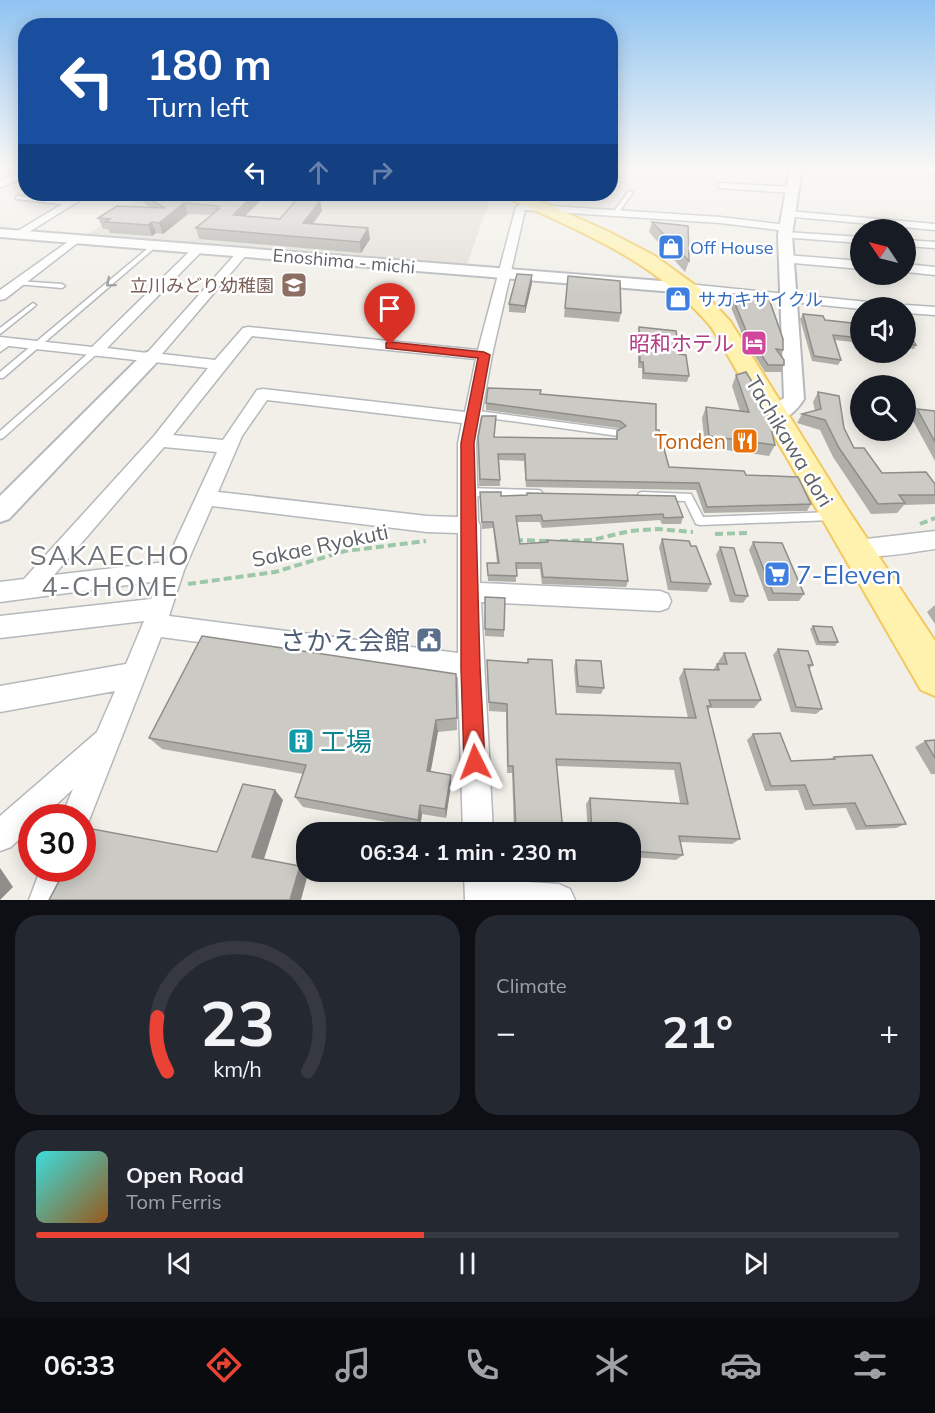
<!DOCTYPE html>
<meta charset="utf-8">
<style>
body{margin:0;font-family:Mulish,"Noto Sans JP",sans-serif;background:#242831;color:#f1f3f6;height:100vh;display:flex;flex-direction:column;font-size:22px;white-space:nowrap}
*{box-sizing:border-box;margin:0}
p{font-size:20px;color:#9ea1a6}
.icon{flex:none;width:33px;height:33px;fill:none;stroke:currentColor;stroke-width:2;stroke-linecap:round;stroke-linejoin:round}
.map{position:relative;height:900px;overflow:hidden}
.drawer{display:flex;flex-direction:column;gap:15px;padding:15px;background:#0d0f14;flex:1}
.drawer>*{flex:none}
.top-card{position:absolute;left:18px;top:18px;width:600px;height:183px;border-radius:24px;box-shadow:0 3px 15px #0003;background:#1a4fa0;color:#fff;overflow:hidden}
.needle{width:39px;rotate:305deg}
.buttons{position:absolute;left:850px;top:219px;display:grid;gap:12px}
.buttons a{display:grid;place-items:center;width:66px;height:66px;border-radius:50%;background:#171b24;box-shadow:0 3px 15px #0003;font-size:30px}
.speed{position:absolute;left:18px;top:804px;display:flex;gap:12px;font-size:30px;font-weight:700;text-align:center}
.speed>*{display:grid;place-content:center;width:78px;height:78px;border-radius:50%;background:#171b24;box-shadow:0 3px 15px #0003;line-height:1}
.speed .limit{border:9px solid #d22;background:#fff;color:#111}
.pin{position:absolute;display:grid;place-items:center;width:51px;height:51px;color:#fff;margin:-62px -26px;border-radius:50% 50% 50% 0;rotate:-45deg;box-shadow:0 0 6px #0007}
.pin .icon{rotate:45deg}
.me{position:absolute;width:66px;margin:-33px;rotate:357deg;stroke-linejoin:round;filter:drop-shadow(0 0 4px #0008)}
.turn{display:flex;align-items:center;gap:21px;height:126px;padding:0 30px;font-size:27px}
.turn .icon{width:78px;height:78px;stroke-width:2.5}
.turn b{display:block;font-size:42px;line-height:51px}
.lanes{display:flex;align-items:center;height:57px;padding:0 30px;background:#0003;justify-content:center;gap:30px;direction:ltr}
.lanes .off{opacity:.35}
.big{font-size:45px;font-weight:700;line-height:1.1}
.drawer .widget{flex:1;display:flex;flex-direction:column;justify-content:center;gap:9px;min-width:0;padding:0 21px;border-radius:24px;background:#242831}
.drawer .dial{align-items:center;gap:0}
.dial svg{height:156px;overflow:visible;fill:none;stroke:#363941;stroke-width:7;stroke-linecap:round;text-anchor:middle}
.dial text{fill:#f1f3f6;stroke:none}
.song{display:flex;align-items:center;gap:18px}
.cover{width:72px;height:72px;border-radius:9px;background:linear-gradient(135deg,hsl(180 70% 55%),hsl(30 70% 35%))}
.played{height:6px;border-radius:3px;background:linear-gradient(90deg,#ea4335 45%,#363941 45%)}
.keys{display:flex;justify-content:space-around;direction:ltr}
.heat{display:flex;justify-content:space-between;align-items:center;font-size:33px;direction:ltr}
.drawer .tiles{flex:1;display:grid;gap:15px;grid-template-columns:1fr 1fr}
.widget:last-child{grid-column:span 2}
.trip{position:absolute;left:296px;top:822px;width:345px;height:60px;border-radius:24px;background:#171b24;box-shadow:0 3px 15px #0003;font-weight:700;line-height:60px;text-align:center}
.dock{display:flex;height:96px;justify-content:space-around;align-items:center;background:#090b0e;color:#9ea1a6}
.dock .icon{width:42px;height:42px}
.dock .selected{color:#ea4335}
.dock b{font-size:27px;color:#f1f3f6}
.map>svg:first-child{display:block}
.education{fill:#e1ded6}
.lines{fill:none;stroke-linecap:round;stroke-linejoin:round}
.service-casing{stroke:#b5b8bc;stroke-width:3}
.minor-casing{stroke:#b5b8bc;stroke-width:3}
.tertiary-casing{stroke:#b5b8bc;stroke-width:4}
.primary-casing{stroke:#f2c960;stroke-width:4}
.path{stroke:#9cc7a9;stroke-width:4;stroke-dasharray:8 4;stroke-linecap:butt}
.service{fill:#fff;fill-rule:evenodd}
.minor{fill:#fff;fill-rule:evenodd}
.tertiary{fill:#fff;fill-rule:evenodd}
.primary{fill:#fff2af;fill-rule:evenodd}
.wall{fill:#afaea9}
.shaded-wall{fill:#8f8d8a}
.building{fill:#cccac5;stroke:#8f8d8a;stroke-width:1.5}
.oneway{stroke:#979a9d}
.route{fill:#ea4335;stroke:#982c22;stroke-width:1.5}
.labels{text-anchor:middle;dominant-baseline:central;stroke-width:5;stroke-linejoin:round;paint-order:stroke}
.far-shop-label{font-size:18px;fill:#366cbe;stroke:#fff;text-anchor:start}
.far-street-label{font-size:18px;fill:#5f6368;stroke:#fff}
.far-education-label{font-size:18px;fill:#785e54;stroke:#fff;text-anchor:end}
.hotel-label{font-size:21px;fill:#b23c85;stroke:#fff;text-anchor:end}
.food-label{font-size:21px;fill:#c56008;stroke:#fff;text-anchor:end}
.street-label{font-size:21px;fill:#5f6368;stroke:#fff}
.near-shop-label{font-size:26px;fill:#366cbe;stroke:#fff;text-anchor:start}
.near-service-label{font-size:26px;fill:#4e5e75;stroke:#fff;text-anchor:end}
.near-culture-label{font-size:26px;fill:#0d838f;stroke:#fff;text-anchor:start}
.near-neighbourhood-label{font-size:27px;letter-spacing:1.5px;fill:#70757a;stroke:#fff}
</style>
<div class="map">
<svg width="935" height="900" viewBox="0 0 935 900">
<rect width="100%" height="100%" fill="#f1efe8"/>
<polygon class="education" points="147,194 492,194 466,267 85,236"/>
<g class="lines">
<defs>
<g id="service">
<polygon points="629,191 633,192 617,215 613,215 612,214"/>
<polygon points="18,196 70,201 73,203 70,205 16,199 16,197"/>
<polygon points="153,244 158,245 3,378 0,378 0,372"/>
<polygon points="18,281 62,284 65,286 62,288 16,284 16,282"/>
<polygon points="33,303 36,305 35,306 0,334 0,328"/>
<polygon points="7,340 13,340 14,342 0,352 0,346"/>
<polygon points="92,350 98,350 99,352 3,438 0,439 0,431"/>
<polygon points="471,410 618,430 622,433 618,436 468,415 467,413 468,411"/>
<polygon points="468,488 538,490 541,491 543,494 541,497 538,498 468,496 465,495 463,492 465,489"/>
<polygon points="642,492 691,494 703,517 832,512 836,513 837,516 836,519 832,520 700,525 696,524 685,501 642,500 639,499 637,496 639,493"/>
</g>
<g id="minor">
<polygon points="898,168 935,168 935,173 902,171"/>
<polygon points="26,169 26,176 0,188 0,181"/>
<polygon points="722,183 792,187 797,190 792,193 719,188 719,184"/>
<polygon points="79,194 90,194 21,237 13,237 11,235"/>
<path d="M521,204L720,217L786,225L792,228L786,231L720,223L525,210L492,355L476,443L478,521L480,525V583L660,591L668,594L671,601L668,608L660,611L481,602L493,832H463L458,677L161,637L86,828L82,830V818H61L73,789L42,818H32V827L11,847L0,851V816L97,732L115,691L0,712V686L126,664L144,621L0,638V616L151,599L158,581L0,602V582L24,579L154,436L208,368L0,345V337L92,347L194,247H202V251L107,348L147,353L239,250H247V254L162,354L215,360L243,328L248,327L478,350L516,207ZM252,336L476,359L465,412L263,389L257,390L223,440L173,435ZM267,400L462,423L458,443V517L427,516L218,492L242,436ZM164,447L217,452L166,562L54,575ZM212,506L427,532L458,533V653L169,616L184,570Z"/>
<polygon points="788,211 935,224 935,230 784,216 784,212"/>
<polygon points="785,232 861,237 861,243 781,237 781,233"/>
<polygon points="76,236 82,239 80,241 5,299 0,300 0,290"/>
<polygon points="906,240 935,242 935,248 906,246"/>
<polygon points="786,255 861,261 861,269 782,262 782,256"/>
<polygon points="906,264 935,267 935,275 906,272"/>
<polygon points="687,284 888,304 894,308 861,308 861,309 682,291 681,288"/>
<polygon points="906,305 935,307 935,315 906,313 906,308 900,308"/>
<path d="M935,531V549C911,552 871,561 849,553L845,547L849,541Z"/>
<polygon points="41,868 72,868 61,900 29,900"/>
<polygon points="464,872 495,872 496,880 559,884 570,889 575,900 465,900"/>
</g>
<g id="tertiary">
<path d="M790,168H802L792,235L804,399C796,412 783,424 767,419L763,414L767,409L784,398L778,235Z"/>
<polygon points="0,229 687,283 695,288 687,293 0,237"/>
<polygon points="151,351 158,353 160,357 158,361 9,519 0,522 0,496 144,353"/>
</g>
<path id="primary" d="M504,194H524L609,232L655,256L699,288L730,321L846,507L935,641V696L921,690L712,328C657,261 583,233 506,197Z"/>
</defs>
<use href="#service" class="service-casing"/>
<use href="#minor" class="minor-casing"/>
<use href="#tertiary" class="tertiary-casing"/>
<use href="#primary" class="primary-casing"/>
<g class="path">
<polyline points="920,524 935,518"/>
<polyline points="715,534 747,533"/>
<polyline points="515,540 551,541"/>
<polyline points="560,541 592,540 630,531 658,529 693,532"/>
<polyline points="188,584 275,572 345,551 426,541"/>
</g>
<use href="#service" class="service"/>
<use href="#minor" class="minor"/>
<use href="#tertiary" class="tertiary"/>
<use href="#primary" class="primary"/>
</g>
<g class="wall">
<polygon points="141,194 265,196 245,216 280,219 322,211 313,224 368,228 370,239 361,253 199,239 196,228 211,215 188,214 163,234 156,233 152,236 110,233 108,229 103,229 98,218 151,208 144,203"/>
<polygon points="652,222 689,261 685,272 649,232"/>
<polygon points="568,276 621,313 619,322 564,317"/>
<polygon points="532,283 525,313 509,312 509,304"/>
<polygon points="731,294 783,350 781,355 784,365 781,372 765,372 744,339 728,300"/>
<polygon points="803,314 825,320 861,325 861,343 835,340 841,360 838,365 812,361 800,319"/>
<polygon points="639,327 679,354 689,376 687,382 642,379 642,368 638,368 638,333"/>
<polygon points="906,328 916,345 914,349 906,348"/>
<polygon points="736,375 775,445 769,456 705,447 702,418 706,407 740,411 732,386"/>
<polygon points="818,392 844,428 854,448 882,473 935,484 935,504 904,505 897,513 871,514 833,457 820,430 797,423 802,414 815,411 813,402"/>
<polygon points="540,394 656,430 669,467 746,475 811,504 807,511 704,513 696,490 526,487 524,461 499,460 500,486 479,486 478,437 616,439 617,431 620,430 618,428 486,410 486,403"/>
<polygon points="917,409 935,411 935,461 911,417"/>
<polygon points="480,492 501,496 527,495 683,517 681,524 662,524 660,520 542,528 540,522 517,522 520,544 547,542 547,540 628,581 626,587 542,584 540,569 516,569 516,582 488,581 487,563 497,563 493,528 482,529"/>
<polygon points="662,539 691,546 711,584 707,592 668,590 659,547"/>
<polygon points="753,542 804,594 799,601 768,601 749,550"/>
<polygon points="720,547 748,596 743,603 730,602 716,555"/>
<polygon points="485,597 504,630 504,637 485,636"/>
<polygon points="935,605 935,624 927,612"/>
<polygon points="813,626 838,642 835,646 816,645 810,629"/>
<polygon points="778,649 813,665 809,669 822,709 816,714 791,712 773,655"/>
<polygon points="724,653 761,700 754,708 710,708 708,710 740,839 732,844 680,842 683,855 676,860 630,857 630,832 588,832 586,804 590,798 680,803 674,770 557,766 563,832 514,832 512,773 507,773 506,712 489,711 487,669 487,660 527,663 528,659 556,714 688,718 679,678 684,669 713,670 717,664 718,664 718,662"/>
<polygon points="576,660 604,688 601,694 576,693 574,667"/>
<polygon points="456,674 457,730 438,732 430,771 451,775 451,785 446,818 422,814 420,828 303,807 295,797 303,774 162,749 149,738"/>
<polygon points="753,734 791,761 830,759 834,757 906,824 896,828 856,830 846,808 805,810 798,790 765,791 747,740"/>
<polygon points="935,740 935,774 931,774 915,747 925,741"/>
</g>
<g class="shaded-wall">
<polygon points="254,194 264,194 265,196 236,225 233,215"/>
<polygon points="320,201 322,211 305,234 303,223"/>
<polygon points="184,203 188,214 163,234 159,223"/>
<polygon points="152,222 156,233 152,236 148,225"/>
<polygon points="368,228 370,239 361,253 360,242"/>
<polygon points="532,275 532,283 525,313 525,306"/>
<polygon points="436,720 438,732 429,781 427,771"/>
<polygon points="451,775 451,785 446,818 445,809"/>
<polygon points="275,790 283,800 262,865 252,857"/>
<polygon points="420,805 422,814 420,828 418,820"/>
<polygon points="300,866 308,874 301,900 290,900"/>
<polygon points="0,868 13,887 0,900"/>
</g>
<g class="building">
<polygon points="141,194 254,194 233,215 280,219 297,199 312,200 320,201 303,223 368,228 360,242 196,228 219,209 216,209 219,206 184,203 159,223 152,222 148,225 105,222 110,219 98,218 117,206 165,208"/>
<polygon points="652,222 688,226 689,261"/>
<polygon points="517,274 532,275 525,306 509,304"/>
<polygon points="568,276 620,281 621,313 565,308"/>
<polygon points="731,294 768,296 783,339 783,350 776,349 784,360 784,365 768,365 747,333"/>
<polygon points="803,314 823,316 825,320 861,324 861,338 833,335 841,360 814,356"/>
<polygon points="639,327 676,331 679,354 686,355 689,376 644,373 643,362 640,362"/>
<polygon points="906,328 907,329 916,345 906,344"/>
<polygon points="746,372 751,380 763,414 768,415 775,445 709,436 706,407 749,412 736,375"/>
<polygon points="488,388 541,390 540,394 656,404 656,430 659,430 669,467 744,471 746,475 798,477 811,504 707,507 699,483 526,480 525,454 498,454 500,480 480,479 478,437 482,416 496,416 494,437 617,439 617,431 626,426 620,421 486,403"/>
<polygon points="818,392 839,396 844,428 854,448 864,448 882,473 926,472 935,484 935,495 899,495 905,503 878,504 839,448 825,420 802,414 821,409"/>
<polygon points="917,409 935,411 935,442"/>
<polygon points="480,492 501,492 501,496 527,495 527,493 675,496 683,517 664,518 663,514 543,521 541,515 516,516 520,544 548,542 547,540 623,544 628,581 543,577 541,563 516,563 517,576 488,575 487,563 499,563 493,522 482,522"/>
<polygon points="662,539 689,541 691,546 696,546 711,584 671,582"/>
<polygon points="753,542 782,543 804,594 773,593"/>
<polygon points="720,547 734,548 748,596 735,595"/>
<polygon points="485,597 505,598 504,630 485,629"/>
<polygon points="813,626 832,627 838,642 819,642"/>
<polygon points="202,636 456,674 457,718 436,720 427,771 451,775 445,809 420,805 418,820 295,797 306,765 149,738"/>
<polygon points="778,649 808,651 813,665 808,665 822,709 796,707"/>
<polygon points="724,653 745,653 761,700 709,700 711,706 707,706 740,839 679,836 683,855 630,851 630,832 592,832 590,798 688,804 680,763 556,759 563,832 516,832 513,766 508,766 507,704 489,702 487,660 528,663 528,659 552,660 556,714 696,718 684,669 719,670 717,664 727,664"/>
<polygon points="576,660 601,661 604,688 578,686"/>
<polygon points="780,733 791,761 835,759 834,757 872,755 906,824 866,826 855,803 813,805 805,785 771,786 753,734"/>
<polygon points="935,740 935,758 925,741"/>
<polygon points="243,784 275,790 252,857 300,866 290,900 49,900 66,868 82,868 82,837 87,828 217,852"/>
</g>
<defs><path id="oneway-chevron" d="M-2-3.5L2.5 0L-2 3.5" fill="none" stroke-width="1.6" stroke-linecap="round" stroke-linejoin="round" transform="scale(1.5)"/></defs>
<use class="oneway" href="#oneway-chevron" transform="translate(110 283) rotate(140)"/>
<linearGradient id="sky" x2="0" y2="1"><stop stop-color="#8fc3f1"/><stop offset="0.57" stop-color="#f9f8f5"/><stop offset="1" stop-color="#f9f8f5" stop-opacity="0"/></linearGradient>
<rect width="935" height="294" fill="url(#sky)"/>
<polygon class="route" points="390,342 484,352 490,355 474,443 480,668 485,762 482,769 475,772 467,769 464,762 461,668 461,443 478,358 386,348 386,343"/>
<defs>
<symbol id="shop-square" viewBox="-11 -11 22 22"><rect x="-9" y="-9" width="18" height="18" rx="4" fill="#3f7fe0" stroke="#fff"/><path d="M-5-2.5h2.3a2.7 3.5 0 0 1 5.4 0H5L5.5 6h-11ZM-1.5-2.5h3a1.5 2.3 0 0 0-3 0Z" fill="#fff"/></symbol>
<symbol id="school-square" viewBox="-11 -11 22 22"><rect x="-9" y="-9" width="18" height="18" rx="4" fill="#8d6e63" stroke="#fff"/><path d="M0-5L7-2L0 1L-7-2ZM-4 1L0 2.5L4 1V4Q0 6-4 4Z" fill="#fff"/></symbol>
<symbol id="hotel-square" viewBox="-11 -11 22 22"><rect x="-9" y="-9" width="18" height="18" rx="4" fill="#d1479c" stroke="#fff"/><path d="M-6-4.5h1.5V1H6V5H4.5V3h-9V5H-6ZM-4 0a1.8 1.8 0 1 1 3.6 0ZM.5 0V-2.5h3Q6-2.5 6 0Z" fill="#fff"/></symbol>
<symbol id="restaurant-square" viewBox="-11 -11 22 22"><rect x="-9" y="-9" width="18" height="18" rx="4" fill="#e8710a" stroke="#fff"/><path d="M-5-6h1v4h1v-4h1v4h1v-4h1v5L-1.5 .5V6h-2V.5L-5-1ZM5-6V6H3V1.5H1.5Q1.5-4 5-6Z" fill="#fff"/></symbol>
<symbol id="supermarket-square" viewBox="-11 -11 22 22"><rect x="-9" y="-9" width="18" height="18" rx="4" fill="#3f7fe0" stroke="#fff"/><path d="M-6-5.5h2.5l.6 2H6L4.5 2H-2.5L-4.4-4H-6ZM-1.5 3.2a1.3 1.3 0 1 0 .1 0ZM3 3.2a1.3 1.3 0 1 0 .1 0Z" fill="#fff"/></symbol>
<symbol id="civic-square" viewBox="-11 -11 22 22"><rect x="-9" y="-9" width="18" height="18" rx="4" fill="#5c6f8a" stroke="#fff"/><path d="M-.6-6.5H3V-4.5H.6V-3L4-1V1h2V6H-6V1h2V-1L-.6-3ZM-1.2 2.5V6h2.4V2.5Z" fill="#fff"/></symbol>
<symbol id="building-square" viewBox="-11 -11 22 22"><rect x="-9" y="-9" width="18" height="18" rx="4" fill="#0f9aa8" stroke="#fff"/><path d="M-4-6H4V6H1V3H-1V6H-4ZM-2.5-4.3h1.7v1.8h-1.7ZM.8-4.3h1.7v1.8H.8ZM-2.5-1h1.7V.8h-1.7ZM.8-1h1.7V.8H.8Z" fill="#fff"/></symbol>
</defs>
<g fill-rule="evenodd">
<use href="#shop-square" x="656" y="232" width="30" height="30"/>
<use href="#school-square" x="279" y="270" width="30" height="30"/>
<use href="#shop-square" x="663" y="284" width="30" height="30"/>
<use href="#hotel-square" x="739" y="328" width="30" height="30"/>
<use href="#restaurant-square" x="730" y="426" width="30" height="30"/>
<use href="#supermarket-square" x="762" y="559" width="30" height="30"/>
<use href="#civic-square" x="414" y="625" width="30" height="30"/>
<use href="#building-square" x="286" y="726" width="30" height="30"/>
</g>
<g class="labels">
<g class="far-shop-label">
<text x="690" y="247">Off House</text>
<text x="698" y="299">サカキサイクル</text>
</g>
<g class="far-street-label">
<text transform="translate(344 261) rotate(5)">Enoshima - michi</text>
</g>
<g class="far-education-label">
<text x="274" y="285">立川みどり幼稚園</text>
</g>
<g class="hotel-label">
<text x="734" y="343">昭和ホテル</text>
</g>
<g class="food-label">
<text x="726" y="441">Tonden</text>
</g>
<g class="street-label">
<text transform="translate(790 441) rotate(59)">Tachikawa dori</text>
<text transform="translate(320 545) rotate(-12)">Sakae Ryokuti</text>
</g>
<g class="near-shop-label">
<text x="796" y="574">7-Eleven</text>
</g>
<g class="near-service-label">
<text x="410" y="640">さかえ会館</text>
</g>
<g class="near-culture-label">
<text x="320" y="741">工場</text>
</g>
<g class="near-neighbourhood-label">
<text x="110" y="555">SAKAECHO<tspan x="110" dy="31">4-CHOME</tspan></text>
</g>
</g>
</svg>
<div class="buttons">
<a><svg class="needle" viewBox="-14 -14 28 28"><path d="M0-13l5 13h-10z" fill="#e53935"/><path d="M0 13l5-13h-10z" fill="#9ea1a6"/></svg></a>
<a><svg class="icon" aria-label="sound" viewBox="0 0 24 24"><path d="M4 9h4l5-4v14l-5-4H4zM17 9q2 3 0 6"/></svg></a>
<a><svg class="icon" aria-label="search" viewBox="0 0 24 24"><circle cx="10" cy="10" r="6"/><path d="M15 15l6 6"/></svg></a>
</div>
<div class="speed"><div class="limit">30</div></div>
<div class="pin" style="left:390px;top:345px;background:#d93025"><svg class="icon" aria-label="arrive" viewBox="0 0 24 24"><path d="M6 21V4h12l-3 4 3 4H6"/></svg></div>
<svg class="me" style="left:475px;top:762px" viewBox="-20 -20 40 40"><path d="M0-17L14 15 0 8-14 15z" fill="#ea4335" stroke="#fff" stroke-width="4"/></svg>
<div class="trip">06:34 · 1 min · 230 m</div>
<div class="top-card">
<div class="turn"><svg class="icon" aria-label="left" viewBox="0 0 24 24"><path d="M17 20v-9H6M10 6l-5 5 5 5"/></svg><div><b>180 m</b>Turn left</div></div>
<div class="lanes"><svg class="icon" aria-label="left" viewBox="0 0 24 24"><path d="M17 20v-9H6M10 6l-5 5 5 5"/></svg><svg class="icon off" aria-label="ahead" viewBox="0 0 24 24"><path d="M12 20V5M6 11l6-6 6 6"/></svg><svg class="icon off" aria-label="right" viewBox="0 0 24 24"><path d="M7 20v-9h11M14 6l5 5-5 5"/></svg></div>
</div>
</div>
<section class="drawer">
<div class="tiles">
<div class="widget dial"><svg viewBox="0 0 100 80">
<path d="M14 69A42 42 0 1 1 86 69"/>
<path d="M14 69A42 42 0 0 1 9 41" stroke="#ea4335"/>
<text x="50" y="56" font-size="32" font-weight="700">23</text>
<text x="50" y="72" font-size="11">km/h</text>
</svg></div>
<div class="widget"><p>Climate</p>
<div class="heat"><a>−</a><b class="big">21°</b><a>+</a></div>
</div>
<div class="widget">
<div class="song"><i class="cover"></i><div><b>Open Road</b><p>Tom Ferris</p></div></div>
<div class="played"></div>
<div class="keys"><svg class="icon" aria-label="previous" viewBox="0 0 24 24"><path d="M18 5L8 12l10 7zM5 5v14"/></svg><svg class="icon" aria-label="pause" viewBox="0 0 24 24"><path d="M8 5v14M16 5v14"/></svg><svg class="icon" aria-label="next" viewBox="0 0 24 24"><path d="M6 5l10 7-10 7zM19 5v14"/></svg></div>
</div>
</div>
</section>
<nav class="dock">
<b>06:33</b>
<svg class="icon selected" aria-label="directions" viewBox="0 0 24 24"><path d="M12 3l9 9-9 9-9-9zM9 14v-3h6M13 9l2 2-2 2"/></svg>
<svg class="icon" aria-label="music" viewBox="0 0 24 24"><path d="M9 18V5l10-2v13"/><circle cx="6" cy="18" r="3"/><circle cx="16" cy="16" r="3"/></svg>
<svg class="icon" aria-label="phone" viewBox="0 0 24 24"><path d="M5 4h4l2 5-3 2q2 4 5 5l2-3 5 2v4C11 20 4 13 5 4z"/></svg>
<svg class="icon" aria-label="climate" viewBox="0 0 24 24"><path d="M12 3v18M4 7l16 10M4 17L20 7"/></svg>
<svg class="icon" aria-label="car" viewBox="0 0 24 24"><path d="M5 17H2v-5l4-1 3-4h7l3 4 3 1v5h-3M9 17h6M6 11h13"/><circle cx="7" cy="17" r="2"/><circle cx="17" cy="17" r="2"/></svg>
<svg class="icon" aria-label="filters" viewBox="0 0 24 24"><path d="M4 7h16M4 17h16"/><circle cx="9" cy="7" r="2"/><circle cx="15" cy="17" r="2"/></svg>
</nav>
